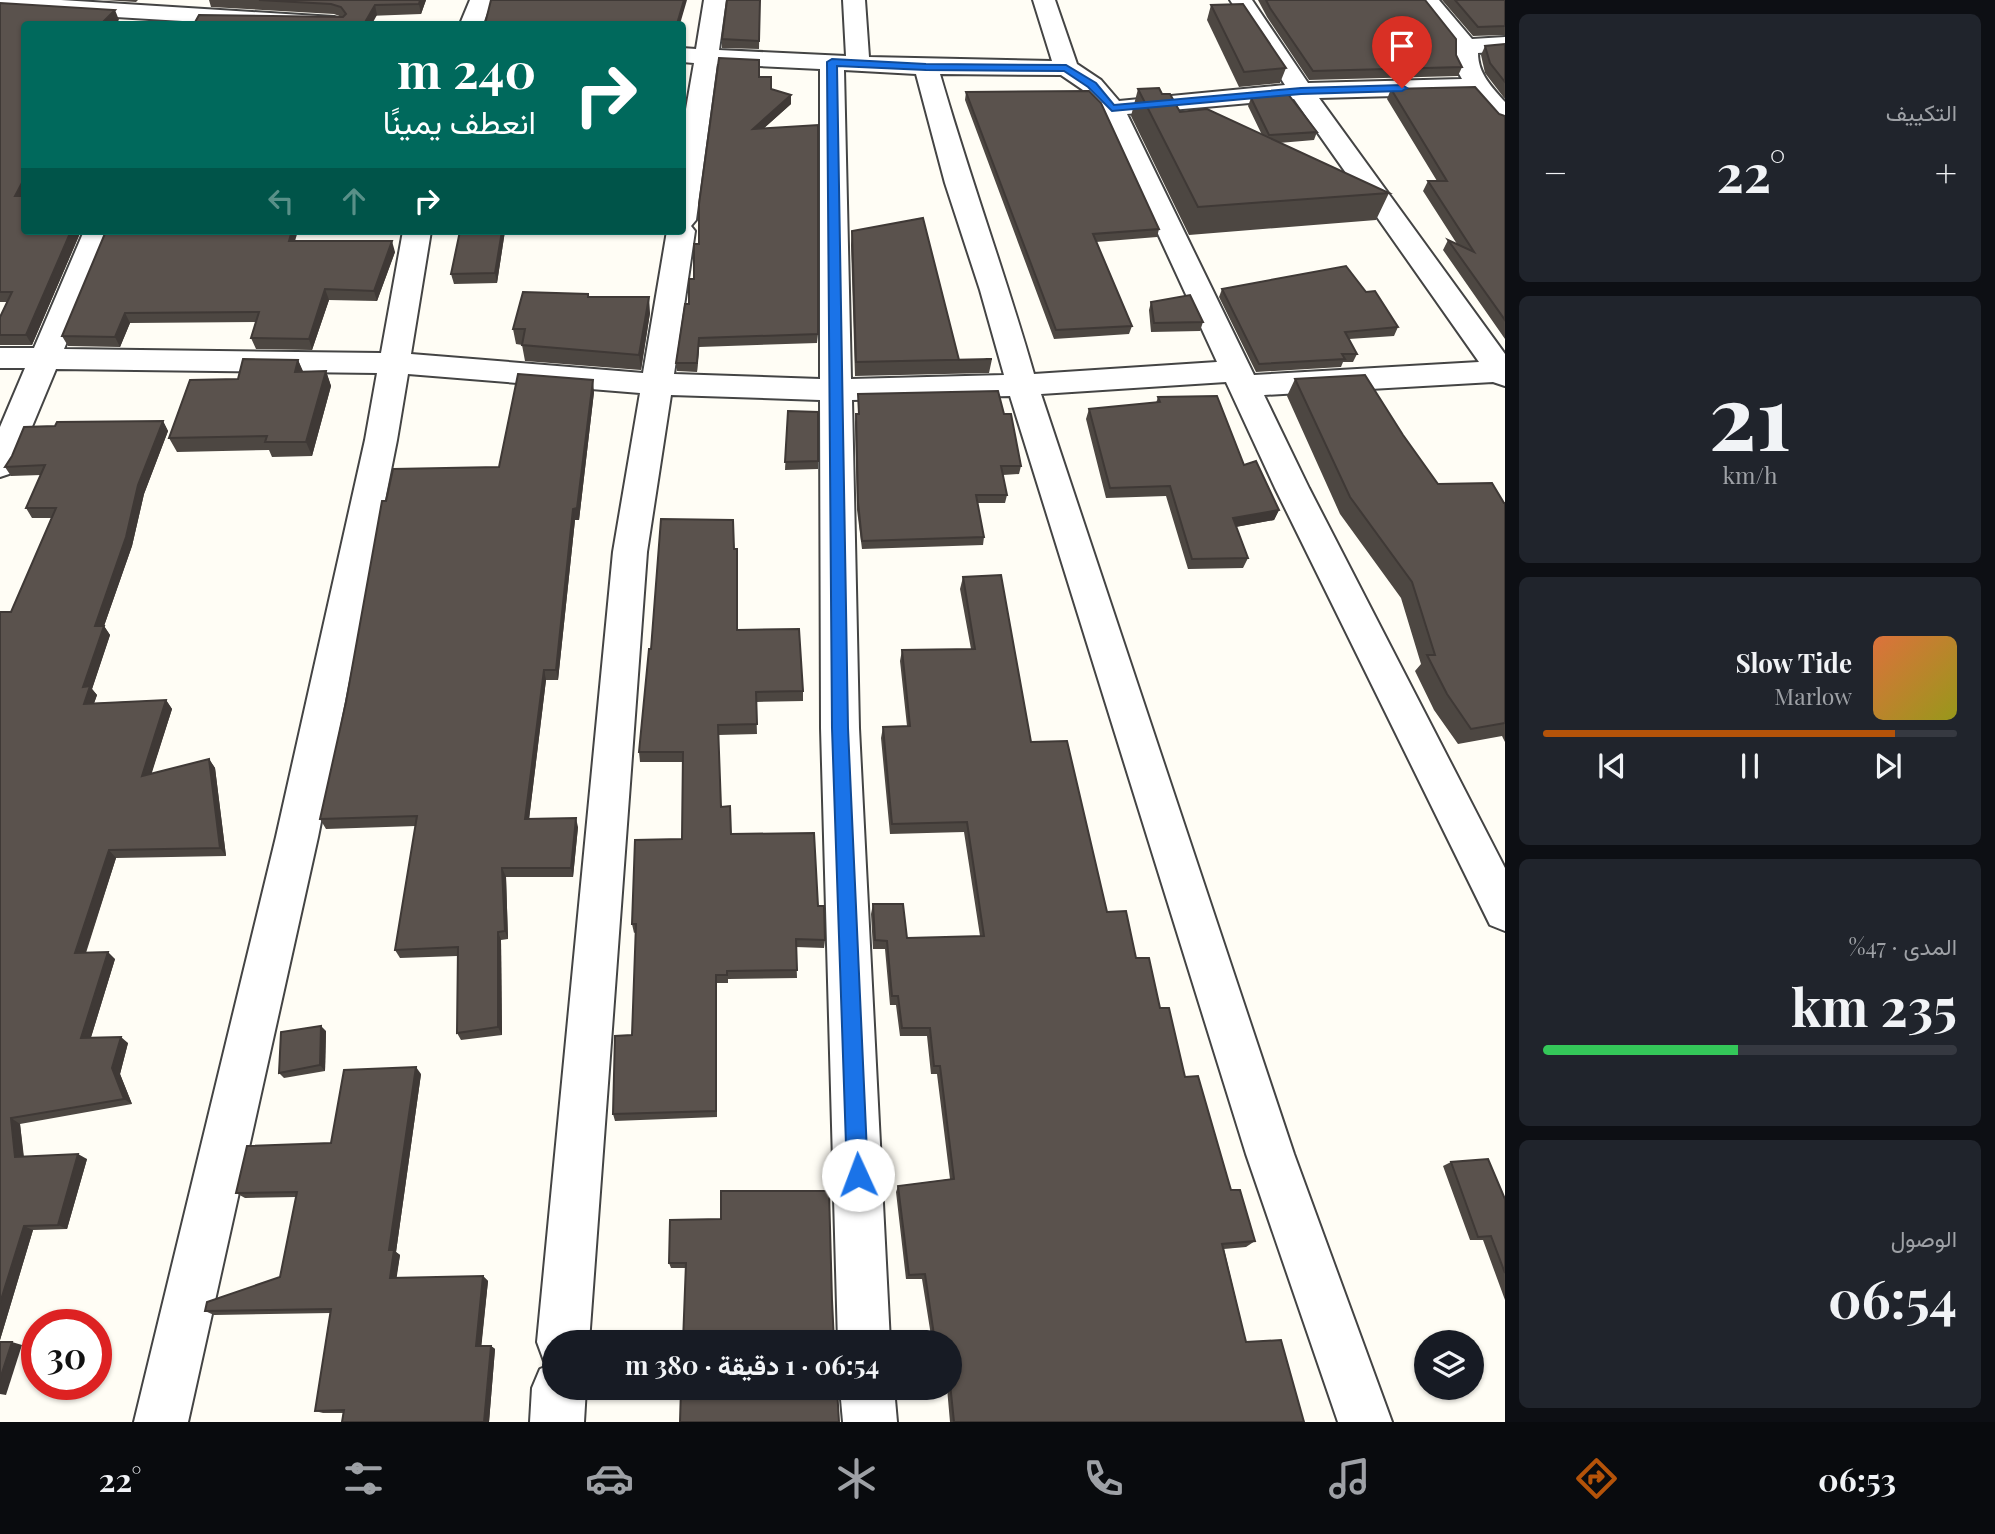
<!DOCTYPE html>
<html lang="ar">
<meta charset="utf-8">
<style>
body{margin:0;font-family:"Playfair Display",Vazirmatn,serif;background:#20242c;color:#f1f3f6;direction:rtl;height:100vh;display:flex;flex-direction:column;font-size:26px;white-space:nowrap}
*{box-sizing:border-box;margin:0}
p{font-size:23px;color:#9ea1a6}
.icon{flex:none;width:38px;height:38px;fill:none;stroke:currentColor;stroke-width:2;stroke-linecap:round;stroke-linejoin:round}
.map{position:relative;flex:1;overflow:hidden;direction:ltr}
.panel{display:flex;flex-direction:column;gap:14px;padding:14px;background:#0d0f14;width:490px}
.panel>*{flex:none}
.hud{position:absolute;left:21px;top:21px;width:665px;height:214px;border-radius:7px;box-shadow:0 2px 5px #0004;direction:rtl;background:#00695c;color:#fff;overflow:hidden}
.buttons{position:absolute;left:1414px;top:1330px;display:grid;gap:14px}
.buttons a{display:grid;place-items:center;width:70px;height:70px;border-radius:50%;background:#171b24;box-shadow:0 2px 5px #0004;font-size:35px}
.speed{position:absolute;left:21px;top:1309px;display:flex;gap:14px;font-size:35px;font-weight:700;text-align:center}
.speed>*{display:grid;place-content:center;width:91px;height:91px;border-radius:50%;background:#171b24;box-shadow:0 2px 5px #0004;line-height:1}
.speed .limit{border:10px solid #d22;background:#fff;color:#111}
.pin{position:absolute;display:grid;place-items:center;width:60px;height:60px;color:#fff;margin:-72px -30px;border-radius:50% 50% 50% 0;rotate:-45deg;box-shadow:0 0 7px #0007}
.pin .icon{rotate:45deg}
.me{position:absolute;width:77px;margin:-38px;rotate:358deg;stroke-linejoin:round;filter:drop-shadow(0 0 5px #0008)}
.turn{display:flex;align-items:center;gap:24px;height:147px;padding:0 35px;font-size:32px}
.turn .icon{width:91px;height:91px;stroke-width:2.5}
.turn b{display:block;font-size:49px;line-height:60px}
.lanes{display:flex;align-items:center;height:66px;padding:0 35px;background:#0003;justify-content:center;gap:35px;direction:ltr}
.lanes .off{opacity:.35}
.big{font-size:52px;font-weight:700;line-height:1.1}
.panel .tile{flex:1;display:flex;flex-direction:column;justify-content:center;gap:10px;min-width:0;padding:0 24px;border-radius:10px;background:#20242c}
.panel .dial{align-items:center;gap:0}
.dial b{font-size:91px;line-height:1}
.song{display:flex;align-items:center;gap:21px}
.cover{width:84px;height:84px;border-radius:10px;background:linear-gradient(135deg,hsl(20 70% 55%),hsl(60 70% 35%))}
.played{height:7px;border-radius:4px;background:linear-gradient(90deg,#b45309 85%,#363941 85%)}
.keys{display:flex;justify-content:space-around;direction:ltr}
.heat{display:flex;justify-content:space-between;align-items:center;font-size:38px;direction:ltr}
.charge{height:10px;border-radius:5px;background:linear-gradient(90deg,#34c759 47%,#363941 0)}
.trip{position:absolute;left:542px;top:1330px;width:420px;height:70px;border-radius:35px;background:#171b24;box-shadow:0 2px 5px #0004;font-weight:700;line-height:70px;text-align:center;direction:rtl}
.tab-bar{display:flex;height:112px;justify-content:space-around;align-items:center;background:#090b0e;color:#9ea1a6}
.tab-bar .icon{width:49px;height:49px}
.tab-bar .current{color:#b45309}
.tab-bar b{font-size:32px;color:#f1f3f6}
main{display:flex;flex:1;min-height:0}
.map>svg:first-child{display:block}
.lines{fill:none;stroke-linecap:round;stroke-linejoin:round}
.minor-casing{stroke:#444;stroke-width:4}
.minor{fill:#fff;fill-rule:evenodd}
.wall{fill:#4d4742}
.shaded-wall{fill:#3f3936}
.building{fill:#5a524d;stroke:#3f3936;stroke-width:2}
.route{fill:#1a73e8;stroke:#114b97;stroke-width:2}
</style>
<main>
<section class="panel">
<div class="tile"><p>التكييف</p>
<div class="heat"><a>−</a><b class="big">22°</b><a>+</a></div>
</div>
<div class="tile dial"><b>21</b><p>km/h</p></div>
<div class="tile">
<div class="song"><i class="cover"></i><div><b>Slow Tide</b><p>Marlow</p></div></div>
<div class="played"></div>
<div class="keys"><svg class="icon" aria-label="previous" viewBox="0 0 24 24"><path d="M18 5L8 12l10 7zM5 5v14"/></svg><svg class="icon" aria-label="pause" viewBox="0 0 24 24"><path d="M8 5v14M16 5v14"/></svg><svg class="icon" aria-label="next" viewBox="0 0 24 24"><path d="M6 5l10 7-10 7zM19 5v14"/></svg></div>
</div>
<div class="tile"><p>المدى · 47%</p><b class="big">235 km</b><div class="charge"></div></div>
<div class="tile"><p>الوصول</p><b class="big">06:54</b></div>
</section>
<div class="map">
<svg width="1505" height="1422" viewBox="0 0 1505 1422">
<rect width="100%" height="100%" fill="#fffdf5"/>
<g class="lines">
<defs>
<g id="minor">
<polygon points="0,0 61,0 334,17 342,19 346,24 232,24 0,10"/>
<polygon points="470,0 492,0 483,24 460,24"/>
<path d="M704,0H726L719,50L846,56L843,0H865L869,57L1052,61L1033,0H1055L1077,64L1101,80L1119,101L1285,85L1230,0H1252L1308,83L1462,79L1454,65V48L1417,0H1439L1472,39L1505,37V51L1478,53C1478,74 1492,87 1505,102V125L1496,122L1471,94L1319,98L1505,354V386L1493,382L1264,395L1309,488L1505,868V931L1490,925L1275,488L1226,382L1041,394L1294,1154L1392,1422H1338L1246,1154L1010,396L852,400L859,728L890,1342H838L821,728L820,400L671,395L647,552L589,1342H555V1388H586L584,1422H530L532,1388L540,1369L552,1364L544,1361L537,1342L613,552L640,393L408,374L397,440L318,837L188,1422H134L276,837L365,440L377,373L56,369L16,465L12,473L0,477V427L25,368H0V348H34L84,231H112L64,349L381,353L403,231H431L411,354L643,373L667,231H682V132L694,63L682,62V48L696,49ZM717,64L820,69V379L674,374L695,231L691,226L696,220ZM844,70L916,74L945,183L980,290L1004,375L851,379ZM940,74L1061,75L1083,90L1101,110L1217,362L1034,374C1005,273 969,175 940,74ZM1294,99L1479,362L1254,375L1127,114Z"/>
<polygon points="840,1388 894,1388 897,1422 843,1422"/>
</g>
</defs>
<use href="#minor" class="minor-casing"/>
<use href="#minor" class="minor"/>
</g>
<g class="wall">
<polygon points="103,0 138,0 136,2"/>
<polygon points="209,0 426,0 421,14 342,17 334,14 211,7"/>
<polygon points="760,0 759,49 722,48 722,39"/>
<polygon points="1258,0 1425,0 1462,67 1458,76 1309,80 1267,17"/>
<polygon points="1442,0 1505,0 1505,35 1473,36"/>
<polygon points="0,3 119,20 24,24 24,231 81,231 32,345 0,345 0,317 7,302 0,302"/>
<polygon points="1211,5 1286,68 1280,83 1239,87 1207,20"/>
<polygon points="1505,44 1505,99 1485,73 1481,55 1485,46"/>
<polygon points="759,77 771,89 791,95 791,104 764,128 818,334 817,343 699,347 697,372 677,371 676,363 694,279 699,244"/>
<polygon points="1138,89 1162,94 1180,112 1262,135 1248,106 1251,98 1317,132 1314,140 1279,143 1389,193 1376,220 1189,235 1131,116"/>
<polygon points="1391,89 1505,116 1505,339 1443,250 1448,240 1457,244 1423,191 1428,181 1437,181 1387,99"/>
<polygon points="966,92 1159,229 1157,237 1096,242 1132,326 1129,334 1054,339 965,100"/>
<polygon points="460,231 505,231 497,283 454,284 451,274"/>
<polygon points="852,231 959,360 992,359 989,373 855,376 851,245"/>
<polygon points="295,241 395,252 377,301 329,300 312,350 256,349 251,338 256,322 130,323 120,347 68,346 62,336"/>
<polygon points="1222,289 1366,292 1398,327 1394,336 1349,339 1357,354 1353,362 1343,362 1341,367 1256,372 1219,297"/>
<polygon points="588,294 589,297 650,313 641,370 525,361 522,345 516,344 513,329"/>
<polygon points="1151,302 1203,322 1200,331 1151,332 1149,310"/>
<polygon points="298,360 303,371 326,371 331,386 312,456 272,457 269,450 177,452 169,438 238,379"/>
<polygon points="1295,379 1403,435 1438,484 1505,503 1505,742 1502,736 1458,744 1434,710 1415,671 1421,664 1401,598 1340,514 1287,396"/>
<polygon points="594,392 579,520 575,520 558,680 546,680 529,819 578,827 573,877 506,877 508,939 501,940 502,1035 461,1040 457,1033 457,956 400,958 395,950 416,826 326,829 320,819 346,702 386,501 499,467"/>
<polygon points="858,394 1004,414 1021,466 1019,474 1003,475 1007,495 1005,503 977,503 984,537 983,545 862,549 857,510 855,422 856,414 858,414"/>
<polygon points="1158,397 1244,465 1279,510 1274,520 1236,527 1248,558 1243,568 1188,569 1166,496 1106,498 1086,419 1089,409 1156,403"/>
<polygon points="788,411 818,461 818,469 785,470"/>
<polygon points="163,421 168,431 144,494 132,546 104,626 110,635 92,689 97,695 94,703 166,700 172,709 151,774 209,759 215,768 226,856 116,858 86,953 115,959 91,1037 128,1043 120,1074 132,1104 20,1124 24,1157 87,1159 67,1229 33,1230 0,1340 11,612 52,518 32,518 26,508 41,475 11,476 5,467"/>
<polygon points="734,549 737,630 803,691 803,701 756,702 757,734 718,735 721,807 731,834 818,906 825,940 824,948 796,947 797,978 728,979 728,983 717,983 717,1117 615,1121 613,1114 632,1035 636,932 634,933 632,924 682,839 683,762 640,762 639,752 651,649"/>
<polygon points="963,577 1031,742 1107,912 1136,958 1160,1008 1185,1077 1231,1190 1255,1241 1246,1247 1224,1249 1246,1342 1304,1422 950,1422 947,1388 950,1388 950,1342 932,1342 922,1279 906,1279 896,1192 898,1186 950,1179 937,1074 931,1074 927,1036 900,1036 896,1005 890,1005 885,949 873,949 871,914 873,904 907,938 980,936 964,832 890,834 881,738 883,727 907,726 900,661 902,650 971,649 960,589"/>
<polygon points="326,1031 325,1071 284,1078 279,1073"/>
<polygon points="421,1074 396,1252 400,1255 396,1278 483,1276 488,1281 481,1346 491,1346 495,1349 489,1422 342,1422 343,1413 323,1413 315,1411 330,1313 214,1315 205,1311 280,1277 296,1197 245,1198 236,1193 331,1143"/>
<polygon points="1451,1162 1505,1199 1505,1300 1483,1240 1470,1240 1443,1166"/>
<polygon points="829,1191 685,1268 671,1268 669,1263 721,1219"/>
</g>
<g class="shaded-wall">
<polygon points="420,0 426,0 421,14 419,4"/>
<polygon points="684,0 687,0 680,24 677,24"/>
<polygon points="375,5 377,15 372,24 364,24"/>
<polygon points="115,10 119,20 115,24 101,24"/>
<polygon points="791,95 791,104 753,138 753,129"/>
<polygon points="24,179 24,199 15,196"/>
<polygon points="71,231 81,231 32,345 26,335"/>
<polygon points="292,231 298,231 292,251 289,241"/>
<polygon points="502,231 505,231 497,283 495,273"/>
<polygon points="392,241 395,252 377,301 374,291"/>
<polygon points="325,289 329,300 312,350 309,339"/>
<polygon points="649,297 650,313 641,370 639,355"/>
<polygon points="125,313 130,323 120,347 115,337"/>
<polygon points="699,338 699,347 697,372 697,363"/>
<polygon points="298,360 304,375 295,372"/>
<polygon points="326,371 331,386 312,456 306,442"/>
<polygon points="593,380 594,392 579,520 575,520 558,680 556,670 573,509"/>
<polygon points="163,421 168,431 144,494 132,546 104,626 110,635 92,689 97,695 91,712 84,704 83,687 95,626 138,485"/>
<polygon points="1279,510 1274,520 1229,528 1233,518"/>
<polygon points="544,670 546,680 528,828 525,819"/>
<polygon points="166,700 172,709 148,785 142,776"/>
<polygon points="209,759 215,768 226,856 220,848"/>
<polygon points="576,818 578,827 573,877 571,868"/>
<polygon points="109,850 116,858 83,960 75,953"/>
<polygon points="502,868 506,877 508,939 505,931"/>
<polygon points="498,932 501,940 502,1035 498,1027"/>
<polygon points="108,952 115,959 89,1044 81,1038"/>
<polygon points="321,1026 326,1031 325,1071 320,1065"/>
<polygon points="121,1037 128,1043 120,1074 132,1104 124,1099 112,1068"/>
<polygon points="416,1067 421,1074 396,1252 400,1255 396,1282 390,1278 389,1250"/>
<polygon points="11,1118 20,1124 24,1162 15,1157"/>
<polygon points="78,1154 87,1159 67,1229 58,1225"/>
<polygon points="24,1226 33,1230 0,1340 0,1303"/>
<polygon points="483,1276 488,1281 481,1350 476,1346"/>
<polygon points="12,1342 22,1345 6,1395 0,1394 0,1379"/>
<polygon points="491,1346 495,1349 489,1422 484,1422"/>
</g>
<g class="building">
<polygon points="259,0 420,0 419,4 375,5 364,24 194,24 199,15 343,17 346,14 341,7 331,4"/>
<polygon points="491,0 684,0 677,24 485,24"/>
<polygon points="727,0 760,0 759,41 722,39"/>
<polygon points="1266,0 1425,0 1456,39 1456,55 1462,67 1313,71 1270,8"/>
<polygon points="1455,0 1505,0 1505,26 1478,27"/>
<polygon points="0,3 115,10 101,24 24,24 24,179 15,196 24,196 24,231 71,231 26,335 0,335 0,317 12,292 0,292"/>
<polygon points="1243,4 1286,68 1244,72 1211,5"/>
<polygon points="1505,44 1505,82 1490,63 1485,46"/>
<polygon points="719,58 759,60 759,77 771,77 771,89 791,95 753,129 818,125 818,334 699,338 697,363 676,363 685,304 689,304 689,279 694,279 694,244 699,244 699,204"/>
<polygon points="1475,87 1499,114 1505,116 1505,320 1448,240 1474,252 1428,181 1447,181 1391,89"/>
<polygon points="1159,88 1162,94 1170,94 1180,112 1207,109 1389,193 1198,207 1138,89"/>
<polygon points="1089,91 1101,103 1159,229 1093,234 1132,326 1056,330 966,92"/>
<polygon points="1288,94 1317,132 1269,135 1251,98"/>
<polygon points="923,218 959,360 992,359 856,362 852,231"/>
<polygon points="106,231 292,231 289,241 392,241 374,291 325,289 309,339 251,338 259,312 125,313 115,337 62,336"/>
<polygon points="460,231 502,231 495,273 451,274"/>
<polygon points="1346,266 1366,292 1375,291 1398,327 1345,332 1357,354 1342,354 1345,359 1259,364 1222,289"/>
<polygon points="523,292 588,294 588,297 649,297 639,355 522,345 525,329 513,329"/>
<polygon points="1190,295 1203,322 1154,323 1151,302"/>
<polygon points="243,359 298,360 295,372 326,371 306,442 265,442 267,436 169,438 190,380 238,379"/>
<polygon points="518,374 593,380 577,508 573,509 556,670 544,670 525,819 576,818 571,868 502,868 505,931 498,932 498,1027 457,1033 458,947 395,950 417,816 320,819 346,702 382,501 386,501 393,469 499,467"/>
<polygon points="1365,375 1403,435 1438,484 1492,483 1504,503 1505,503 1505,723 1471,729 1447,694 1427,655 1435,655 1412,582 1350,497 1295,379"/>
<polygon points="998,391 1004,414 1011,414 1021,466 1001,466 1007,495 976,495 984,537 862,541 858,502 856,414 859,414 858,394"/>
<polygon points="1217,396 1244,465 1256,461 1279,510 1233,518 1248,558 1192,559 1170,486 1110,488 1089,409 1160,402 1158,397"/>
<polygon points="788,411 818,412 818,461 785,462"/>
<polygon points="163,421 138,485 126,537 95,626 104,626 83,687 90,686 84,704 166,700 142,776 209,759 220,848 109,850 75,953 108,952 81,1038 121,1037 112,1068 124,1099 11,1118 15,1157 78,1154 58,1225 24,1226 0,1303 0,612 11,612 56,508 26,508 45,465 5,467 12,456 24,427 55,426 57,422"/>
<polygon points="661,519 733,520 734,549 737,549 737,630 799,629 803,691 756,692 757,724 718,725 721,807 730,806 731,834 814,833 818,906 824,906 825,940 796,939 797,970 727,971 727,975 716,975 716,1111 613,1114 615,1036 632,1035 636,924 632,924 635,840 682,839 683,752 639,752 649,649 651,649"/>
<polygon points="1001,575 1031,742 1067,741 1107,912 1126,911 1136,958 1149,958 1160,1008 1169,1008 1185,1077 1198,1076 1231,1190 1240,1190 1255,1241 1222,1244 1246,1342 1281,1340 1304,1422 954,1422 950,1383 950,1342 935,1342 925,1274 909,1275 898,1186 954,1179 940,1066 934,1066 930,1028 902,1028 898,996 892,996 887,941 875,940 873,904 903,904 907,938 984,936 967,822 892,824 883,727 910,726 902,650 975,649 963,577"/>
<polygon points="321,1026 320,1065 279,1073 281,1032"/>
<polygon points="416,1067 389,1250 394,1250 390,1278 483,1276 476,1346 491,1346 484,1422 342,1422 344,1410 315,1411 331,1309 205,1311 207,1302 280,1277 297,1192 236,1193 247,1146 331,1143 344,1070"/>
<polygon points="1488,1159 1505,1199 1505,1273 1491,1236 1478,1237 1451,1162"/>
<polygon points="721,1191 829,1191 832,1300 834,1342 683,1342 686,1263 669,1263 670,1220 721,1219"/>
<polygon points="0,1342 12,1342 0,1379"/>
<polygon points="681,1388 837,1388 839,1422 680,1422"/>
</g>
<polygon class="route" points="832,59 926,64 1066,65 1096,83 1114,105 1301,88 1402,85 1407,88 1402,91 1301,94 1112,111 1088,87 1064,71 926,70 837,66 848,728 868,1175 865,1182 858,1185 850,1182 847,1175 832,728 827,62"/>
</svg>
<div class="buttons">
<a><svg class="icon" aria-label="layers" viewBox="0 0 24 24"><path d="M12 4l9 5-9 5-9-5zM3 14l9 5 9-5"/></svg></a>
</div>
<div class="speed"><div class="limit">30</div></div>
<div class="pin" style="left:1402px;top:88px;background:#d93025"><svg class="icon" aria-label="arrive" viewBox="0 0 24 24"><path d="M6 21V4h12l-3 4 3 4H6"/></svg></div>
<svg class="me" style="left:858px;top:1175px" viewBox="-20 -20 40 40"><circle r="19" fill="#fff"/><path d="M0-13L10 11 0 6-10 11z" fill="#1a73e8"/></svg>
<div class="trip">06:54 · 1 دقيقة · 380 m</div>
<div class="hud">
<div class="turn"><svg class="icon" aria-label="right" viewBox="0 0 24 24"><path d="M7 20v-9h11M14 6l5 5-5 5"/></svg><div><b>240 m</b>انعطف يمينًا</div></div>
<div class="lanes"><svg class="icon off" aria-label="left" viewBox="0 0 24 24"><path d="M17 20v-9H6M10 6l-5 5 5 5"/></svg><svg class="icon off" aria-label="ahead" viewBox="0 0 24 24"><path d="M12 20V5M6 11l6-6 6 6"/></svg><svg class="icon" aria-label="right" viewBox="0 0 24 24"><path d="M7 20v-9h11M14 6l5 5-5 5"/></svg></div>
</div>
</div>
</main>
<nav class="tab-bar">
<b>06:53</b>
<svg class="icon current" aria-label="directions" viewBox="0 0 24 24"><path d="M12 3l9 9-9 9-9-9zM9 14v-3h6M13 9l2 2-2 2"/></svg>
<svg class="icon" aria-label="music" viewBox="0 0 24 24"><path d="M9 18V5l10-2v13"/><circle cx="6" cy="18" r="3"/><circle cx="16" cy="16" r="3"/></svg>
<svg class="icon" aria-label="phone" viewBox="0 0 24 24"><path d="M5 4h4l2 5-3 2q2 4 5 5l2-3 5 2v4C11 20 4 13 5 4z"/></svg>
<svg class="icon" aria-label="climate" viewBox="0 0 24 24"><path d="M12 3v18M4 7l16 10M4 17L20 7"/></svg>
<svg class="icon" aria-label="car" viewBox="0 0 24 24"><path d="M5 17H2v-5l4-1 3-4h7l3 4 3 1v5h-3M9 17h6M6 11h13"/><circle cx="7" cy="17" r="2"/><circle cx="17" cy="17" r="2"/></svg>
<svg class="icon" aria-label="filters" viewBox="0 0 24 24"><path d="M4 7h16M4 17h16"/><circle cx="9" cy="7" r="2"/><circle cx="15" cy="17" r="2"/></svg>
<b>22°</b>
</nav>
